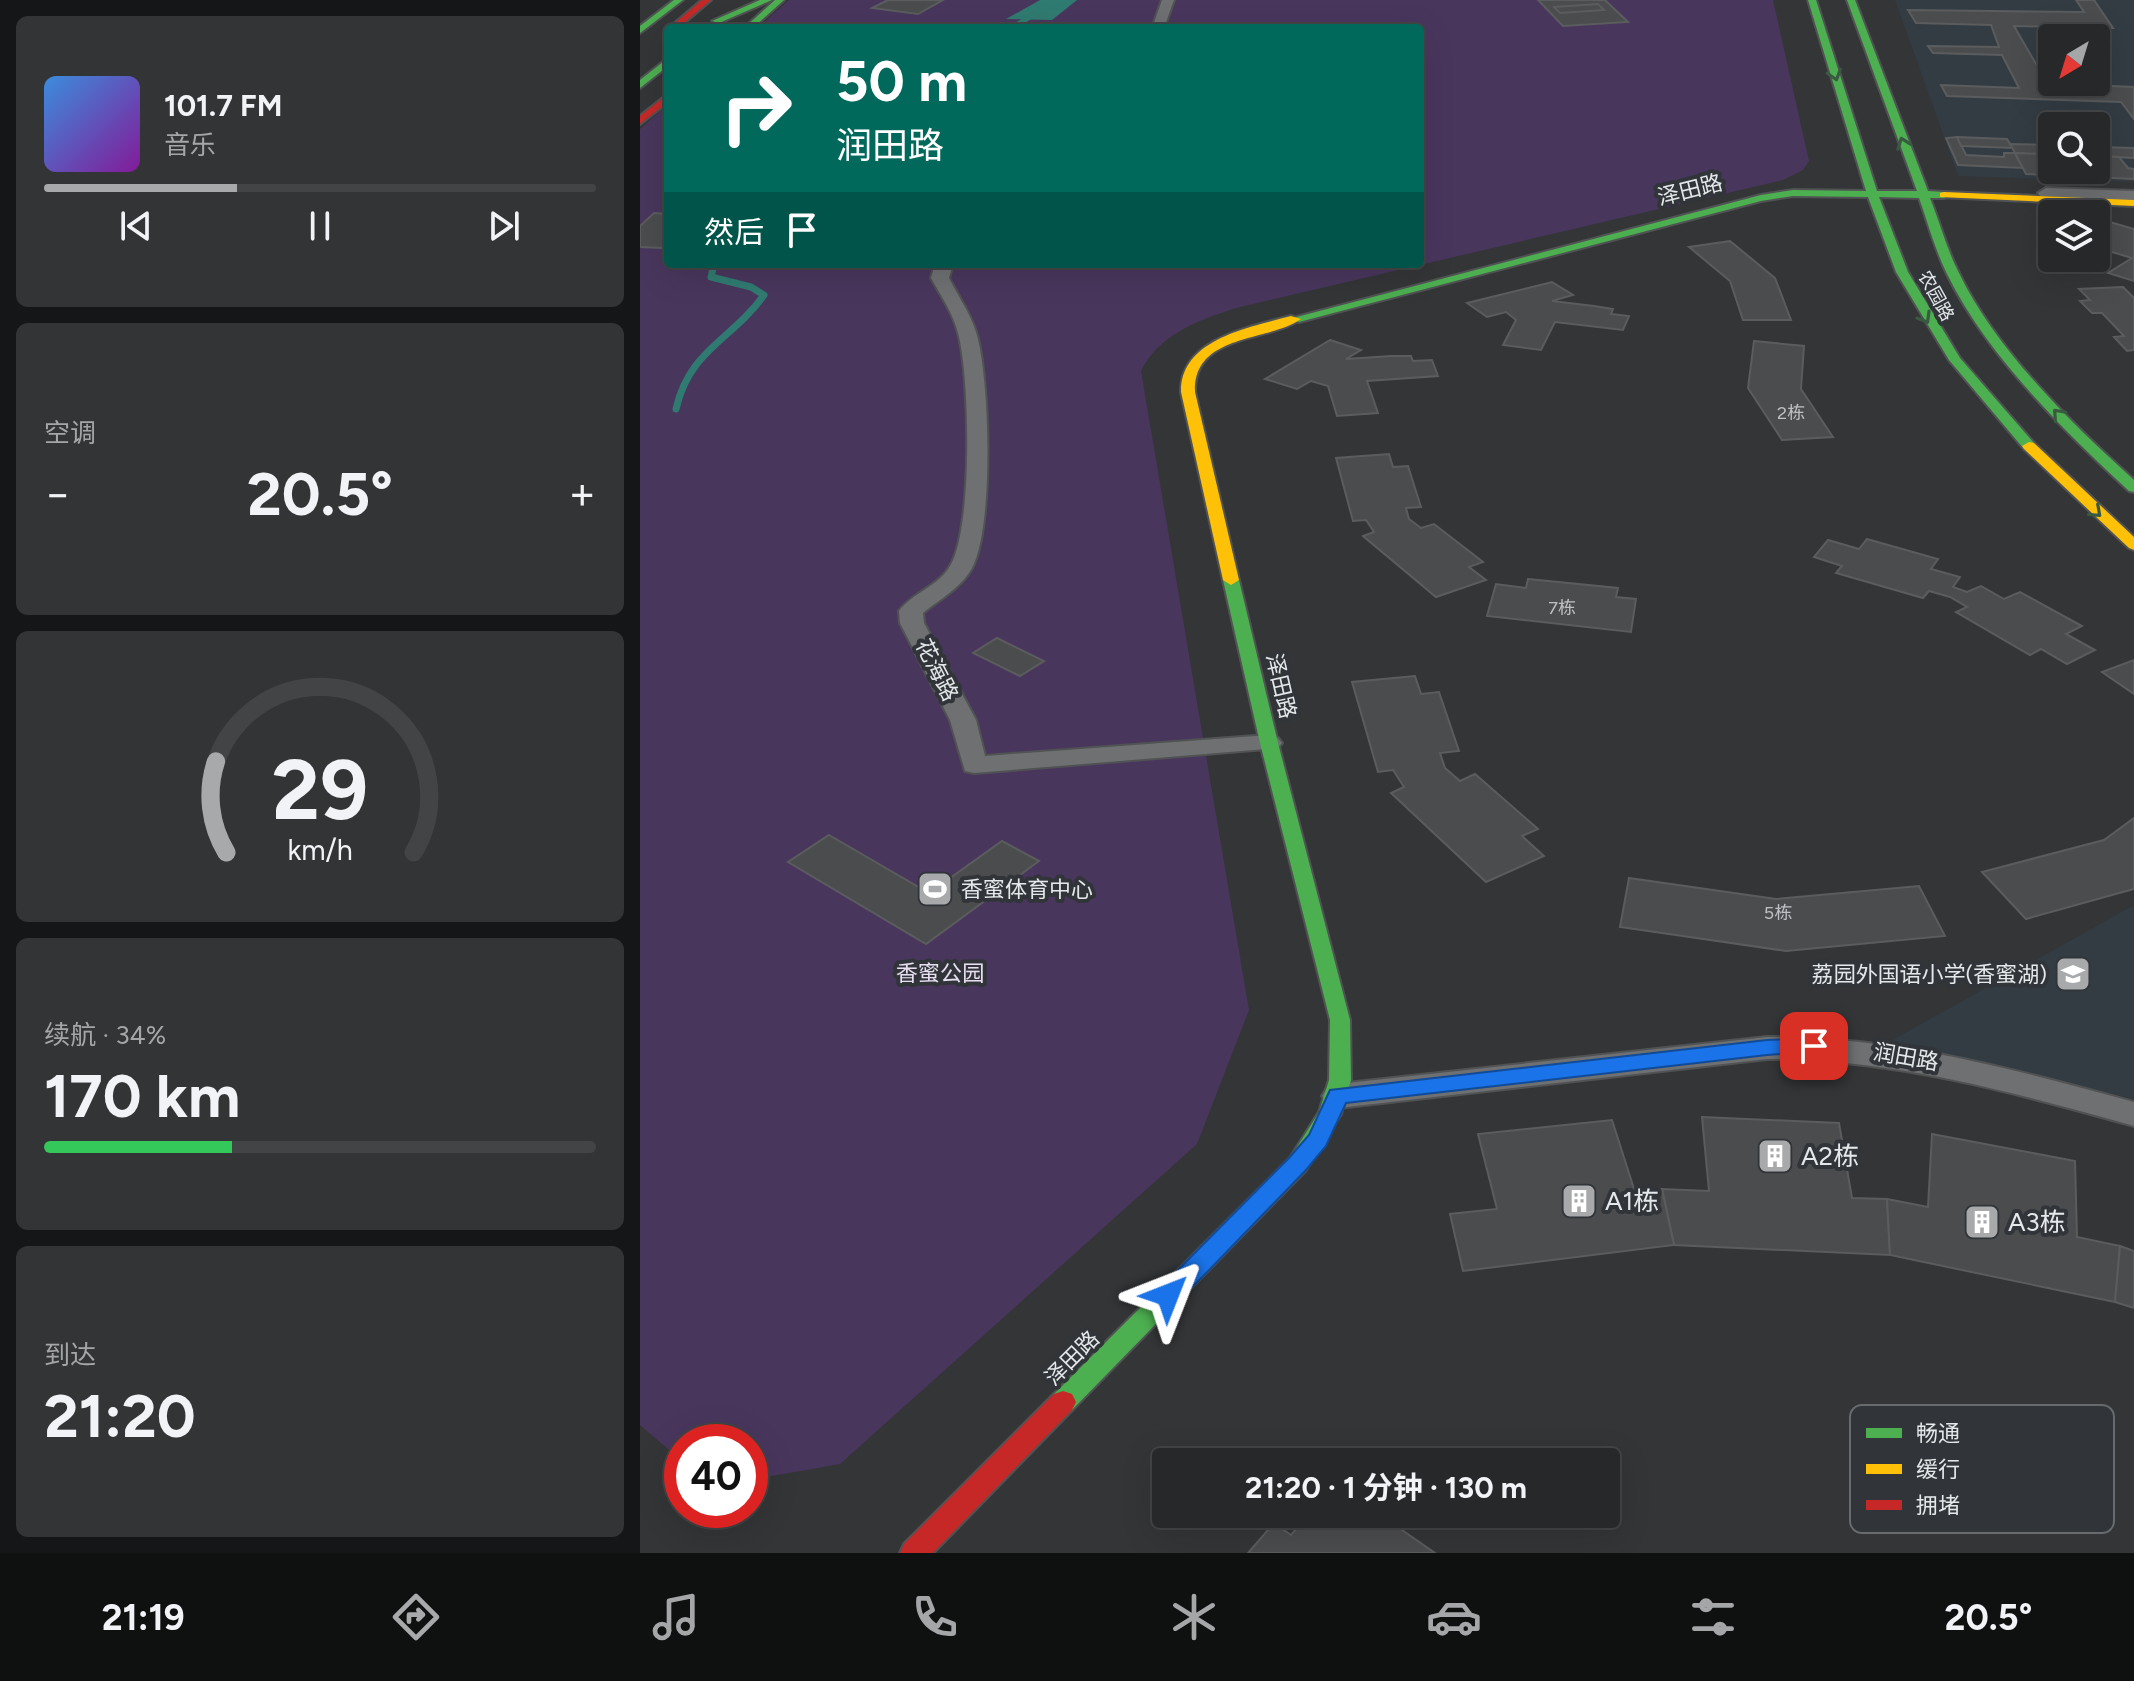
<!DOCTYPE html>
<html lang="zh">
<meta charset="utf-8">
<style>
body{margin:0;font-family:Figtree,"Noto Sans SC",sans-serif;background:#323435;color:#f1f3f6;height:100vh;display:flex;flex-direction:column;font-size:30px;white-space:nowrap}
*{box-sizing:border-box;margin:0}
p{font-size:26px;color:#a4a6a8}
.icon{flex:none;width:44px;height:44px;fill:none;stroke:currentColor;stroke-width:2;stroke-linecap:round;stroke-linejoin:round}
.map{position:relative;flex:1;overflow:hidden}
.panel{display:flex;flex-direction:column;gap:16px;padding:16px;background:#151617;width:640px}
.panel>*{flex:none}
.guide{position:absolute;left:24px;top:24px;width:760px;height:244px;border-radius:8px;box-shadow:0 8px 32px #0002,0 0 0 2px #424446;background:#00695c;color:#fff;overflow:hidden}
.needle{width:52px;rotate:218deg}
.controls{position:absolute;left:1398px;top:24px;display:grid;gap:16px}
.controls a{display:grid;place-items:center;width:72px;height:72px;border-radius:8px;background:#262829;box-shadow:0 8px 32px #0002,0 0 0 2px #424446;font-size:40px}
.speed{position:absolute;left:24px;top:1424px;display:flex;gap:16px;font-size:40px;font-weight:700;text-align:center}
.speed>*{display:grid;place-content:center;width:104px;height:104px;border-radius:50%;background:#262829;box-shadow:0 8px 32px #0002,0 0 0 2px #424446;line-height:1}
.speed .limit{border:12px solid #d22;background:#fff;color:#111}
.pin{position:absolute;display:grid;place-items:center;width:68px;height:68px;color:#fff;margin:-34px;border-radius:16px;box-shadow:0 4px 12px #0006}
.me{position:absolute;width:88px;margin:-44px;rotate:45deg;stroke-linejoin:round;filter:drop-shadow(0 0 6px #0008)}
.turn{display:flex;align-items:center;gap:28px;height:168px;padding:0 40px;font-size:36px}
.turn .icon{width:104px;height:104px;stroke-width:2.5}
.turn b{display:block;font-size:56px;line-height:68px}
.then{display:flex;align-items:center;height:76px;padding:0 40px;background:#0003;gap:16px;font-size:30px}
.big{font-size:60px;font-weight:700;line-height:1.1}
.panel .widget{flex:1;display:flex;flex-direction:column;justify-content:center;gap:12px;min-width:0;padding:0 28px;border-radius:12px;background:#323435}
.panel .dial{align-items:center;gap:0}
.dial svg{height:208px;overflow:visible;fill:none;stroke:#424446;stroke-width:7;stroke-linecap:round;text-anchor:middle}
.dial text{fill:#f1f3f6;stroke:none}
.song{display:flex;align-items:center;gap:24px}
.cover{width:96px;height:96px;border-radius:12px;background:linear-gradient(135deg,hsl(210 70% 55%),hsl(290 70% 35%))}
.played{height:8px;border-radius:4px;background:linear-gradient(90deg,#a7a9ab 35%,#424446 35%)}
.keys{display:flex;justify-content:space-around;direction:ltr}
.heat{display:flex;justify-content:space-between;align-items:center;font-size:44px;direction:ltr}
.charge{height:12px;border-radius:6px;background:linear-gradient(90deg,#34c759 34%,#424446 0)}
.trip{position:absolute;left:512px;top:1448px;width:468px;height:80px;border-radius:8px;background:#262829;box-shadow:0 8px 32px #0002,0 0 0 2px #424446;font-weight:700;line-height:80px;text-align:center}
.dock{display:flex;height:128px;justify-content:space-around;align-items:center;background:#0f1010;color:#a4a6a8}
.dock .icon{width:56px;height:56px}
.dock .current{color:#a7a9ab}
.dock b{font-size:36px;color:#f1f3f6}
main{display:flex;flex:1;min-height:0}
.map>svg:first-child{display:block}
.built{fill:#333c43;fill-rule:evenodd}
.green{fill:#49365d}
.water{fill:#307b71}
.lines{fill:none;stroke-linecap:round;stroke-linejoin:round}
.stream-far1{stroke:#307b71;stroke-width:5}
.stream{stroke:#307b71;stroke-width:7}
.building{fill:#4b4c4e;stroke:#5b5c5e;stroke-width:2}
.street-casing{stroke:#505253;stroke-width:4}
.fast-casing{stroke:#505253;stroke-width:4}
.slow-casing{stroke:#505253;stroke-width:4}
.jam-casing{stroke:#505253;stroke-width:4}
.street{fill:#6e7072;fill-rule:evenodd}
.fast{fill:#4caf50;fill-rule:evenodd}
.slow{fill:#ffc107;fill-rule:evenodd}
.jam{fill:#c62828;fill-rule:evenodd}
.oneway{stroke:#395a40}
.route{fill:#1a73e8;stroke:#114b97;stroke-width:2}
.labels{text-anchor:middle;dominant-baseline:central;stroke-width:8;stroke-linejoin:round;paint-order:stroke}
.far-street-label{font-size:18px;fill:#e5e8ea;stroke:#313539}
.number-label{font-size:18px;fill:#bec1c3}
.street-label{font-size:22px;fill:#e5e8ea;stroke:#313539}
.poi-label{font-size:22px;fill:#e5e8ea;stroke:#313539;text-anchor:start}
.park-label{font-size:22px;fill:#e7dff1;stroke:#313539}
.near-poi-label{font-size:26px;fill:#e5e8ea;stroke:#313539;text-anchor:start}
.key{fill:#313539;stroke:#676b6e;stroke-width:2}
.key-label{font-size:22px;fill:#e5e8ea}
</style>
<main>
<section class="panel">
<div class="widget">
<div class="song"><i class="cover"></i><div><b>101.7 FM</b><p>音乐</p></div></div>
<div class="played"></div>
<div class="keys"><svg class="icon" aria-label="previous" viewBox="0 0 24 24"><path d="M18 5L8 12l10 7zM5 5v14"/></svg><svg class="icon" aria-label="pause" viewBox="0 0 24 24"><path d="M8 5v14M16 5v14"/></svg><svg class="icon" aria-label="next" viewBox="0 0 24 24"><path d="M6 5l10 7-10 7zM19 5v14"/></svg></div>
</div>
<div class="widget"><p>空调</p>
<div class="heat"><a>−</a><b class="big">20.5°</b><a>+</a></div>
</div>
<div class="widget dial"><svg viewBox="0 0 100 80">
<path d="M14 69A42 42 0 1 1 86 69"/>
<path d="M14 69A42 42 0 0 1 10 34" stroke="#a7a9ab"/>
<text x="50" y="56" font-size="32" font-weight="700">29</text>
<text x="50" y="72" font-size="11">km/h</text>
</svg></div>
<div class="widget"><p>续航 · 34%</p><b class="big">170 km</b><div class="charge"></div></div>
<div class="widget"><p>到达</p><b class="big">21:20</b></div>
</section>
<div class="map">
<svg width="1494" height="1553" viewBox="0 0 1494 1553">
<rect width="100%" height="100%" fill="#333537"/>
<g class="built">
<path d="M1255,0H1494V182L1318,176ZM1412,38H1456V82H1412ZM1412,126H1456V170H1412Z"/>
<polygon points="1494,905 1494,1099 1249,1042"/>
</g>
<path class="green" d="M149,0H1133L1169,161L1163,170L1143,180L596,308C559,320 519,334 501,371L609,1010L557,1144L200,1464L110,1480V1442H42V1461L0,1425V129L28,104V264H780V28H117Z"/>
<polygon class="water" points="400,0 437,0 412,20 366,19"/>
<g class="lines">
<polyline class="stream-far1" points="371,28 420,0"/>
<path class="stream" d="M36,409C49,350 92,340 124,295L111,287L71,277L74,264"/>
</g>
<g class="building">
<polygon points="248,0 303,0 278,14 232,8"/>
<polygon points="898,0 965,0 988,22 923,26"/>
<polygon points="1436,0 1454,0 1473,28 1374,26 1407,83 1494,87 1494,119 1481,102 1307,96 1301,85 1379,88 1362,55 1293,53 1288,46 1359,47 1351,25 1276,23 1268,10 1444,12"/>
<polygon points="958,4 964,10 920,13 914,7"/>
<polygon points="1317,137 1326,155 1364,157 1364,153 1375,153 1383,168 1318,165 1306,138"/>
<polygon points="1317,137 1367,139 1373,148 1321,146"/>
<polygon points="1370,144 1412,145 1412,155 1375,153"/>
<polygon points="1456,147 1494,148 1494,158 1456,156"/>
<polygon points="1375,153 1403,154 1412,170 1456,170 1461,168 1456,156 1479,157 1488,168 1494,169 1494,179 1386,174"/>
<polygon points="14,213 28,214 28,242 22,248 0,247 0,226"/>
<polygon points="1456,218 1494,229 1494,281 1468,273 1492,258 1472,252 1464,258 1456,256"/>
<polygon points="1090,241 1135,278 1151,320 1103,320 1090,281 1049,247"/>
<polygon points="912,282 933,295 912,301 954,306 973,309 971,314 989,316 983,330 915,322 901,350 863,345 876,320 866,312 847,317 827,303"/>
<polygon points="1483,287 1494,298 1494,350 1487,351 1474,337 1484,336 1462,313 1452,313 1440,301 1450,300 1439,289"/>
<polygon points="690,340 721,350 706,359 751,356 771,356 773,361 792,360 798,376 727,381 738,413 697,416 688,386 671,381 657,389 625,379"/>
<polygon points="1114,341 1164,346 1161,389 1193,437 1142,440 1108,388"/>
<polygon points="749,454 753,467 768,466 781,507 766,508 769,519 781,528 794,524 843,562 829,567 846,580 796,597 723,536 734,532 726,520 713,521 696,458"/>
<polygon points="1227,539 1298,559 1291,569 1320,577 1313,587 1327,592 1341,586 1364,599 1380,592 1442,626 1426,634 1455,650 1427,664 1401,649 1390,655 1316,612 1327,607 1310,597 1289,591 1283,598 1196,573 1202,566 1174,557 1188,540 1219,549"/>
<polygon points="888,579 978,588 976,597 996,599 991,632 847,616 856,584 886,588"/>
<polygon points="357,638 404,661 380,676 333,653"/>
<polygon points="1494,660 1494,694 1462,672"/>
<polygon points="775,676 781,694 799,692 819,751 800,753 805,768 820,781 835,774 898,829 882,836 904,856 846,882 751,793 764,787 753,770 738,772 712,682"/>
<polygon points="1494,818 1494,889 1386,919 1342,872 1464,840"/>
<polygon points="189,835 289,893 362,841 399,861 286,944 148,862"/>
<polygon points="989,878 1136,899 1279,886 1305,936 1146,951 980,927"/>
<polygon points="1062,1117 1199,1123 1212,1198 1247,1199 1250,1255 1034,1245 1022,1189 1069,1191"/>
<polygon points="972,1120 995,1192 1022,1189 1034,1245 823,1271 810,1214 857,1209 838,1134"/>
<polygon points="1292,1134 1435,1161 1437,1237 1480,1246 1475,1302 1250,1255 1247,1199 1288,1207"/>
<polygon points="1480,1246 1494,1251 1494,1308 1475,1302"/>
<polygon points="669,1514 739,1514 795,1553 608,1553 634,1523 651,1535"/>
</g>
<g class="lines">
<defs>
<g id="street">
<polygon points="522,0 534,0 524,28 512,28"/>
<polygon points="1406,188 1494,191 1494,201 1400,196 1398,193"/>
<path d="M295,264H313L309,278C318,296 330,313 336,332C350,377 354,528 332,568C321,588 300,599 283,613L284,623L336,720L345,756L629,735L638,738L642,743L638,748L334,773L325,771L310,720L260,623L259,611C272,593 299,586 310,566C333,529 330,376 318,333C313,313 301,296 291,278Z"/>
<path d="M1127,1037C1254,1036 1372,1069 1494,1102V1126C1372,1092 1254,1059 1127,1059L698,1108L687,1104L682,1096L687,1088L698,1084Z"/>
</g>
<g id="fast">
<polygon points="34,0 43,0 0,33 0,26"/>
<polygon points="120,0 132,0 79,23 72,21"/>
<polygon points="135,0 144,0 113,28 104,28"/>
<path d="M1168,0H1176L1237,191H1277L1207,0H1215L1288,191L1304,192L1309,195L1304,198H1290C1300,223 1307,250 1319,273C1356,350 1432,424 1494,480V492L1489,491C1424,431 1346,354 1307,274C1295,250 1288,223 1279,198L1239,197L1268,272L1320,358L1394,443V449H1384L1309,360L1256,272L1228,197L1153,196L1121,201L659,322L649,319L1121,195L1153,190L1226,191Z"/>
<polygon points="28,58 28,66 0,88 0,80"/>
<polygon points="591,575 599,580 638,743 710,1020 711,1080 701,1114 666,1170 432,1410 423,1413 414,1410 410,1402 414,1394 650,1158 679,1112 689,1080 690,1020 620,743 583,580"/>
</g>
<g id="slow">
<polygon points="1304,192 1494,200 1494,206 1300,197 1300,193"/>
<path d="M651,316L661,319C629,342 553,333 555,392L599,580L591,585L583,580L541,392C540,339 610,327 651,316Z"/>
<polygon points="1389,442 1394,443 1494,537 1494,550 1489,548 1384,449 1382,446"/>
</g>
<g id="jam">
<polygon points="62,0 71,0 38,28 28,29"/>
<polygon points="28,94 28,102 0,124 0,116"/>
<polygon points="423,1391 432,1394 436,1402 432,1410 293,1553 260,1553 264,1544 414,1394"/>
</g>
</defs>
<use href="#street" class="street-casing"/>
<use href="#fast" class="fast-casing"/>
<use href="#slow" class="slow-casing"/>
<use href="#jam" class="jam-casing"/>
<use href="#street" class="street"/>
<use href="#fast" class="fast"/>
<use href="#slow" class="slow"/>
<use href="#jam" class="jam"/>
</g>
<defs><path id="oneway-chevron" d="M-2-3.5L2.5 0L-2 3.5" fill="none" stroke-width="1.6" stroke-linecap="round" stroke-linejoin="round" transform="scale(2)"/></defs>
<g class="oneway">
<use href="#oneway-chevron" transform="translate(1195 75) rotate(73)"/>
<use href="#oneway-chevron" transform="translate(1263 143) rotate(-110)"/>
<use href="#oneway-chevron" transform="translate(1285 318) rotate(60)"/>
<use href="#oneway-chevron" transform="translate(1418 414) rotate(-132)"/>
<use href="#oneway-chevron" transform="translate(1456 512) rotate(42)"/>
</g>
<polygon class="route" points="1174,1038 1182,1040 1185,1046 1182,1051 1127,1055 706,1103 686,1146 666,1170 537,1303 528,1306 520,1303 516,1295 520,1288 649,1158 669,1135 690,1090 1127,1040"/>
<defs>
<symbol id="stadium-square" viewBox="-11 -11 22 22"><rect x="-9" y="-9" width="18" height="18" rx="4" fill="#a7a9ab" stroke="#313539"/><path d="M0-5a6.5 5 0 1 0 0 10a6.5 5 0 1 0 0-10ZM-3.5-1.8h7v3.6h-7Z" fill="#fff"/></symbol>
<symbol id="school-square" viewBox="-11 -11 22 22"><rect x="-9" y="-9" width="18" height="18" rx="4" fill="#a7a9ab" stroke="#313539"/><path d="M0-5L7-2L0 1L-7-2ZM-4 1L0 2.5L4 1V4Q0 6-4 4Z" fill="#fff"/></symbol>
<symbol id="building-square" viewBox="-11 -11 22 22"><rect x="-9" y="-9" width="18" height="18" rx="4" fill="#a7a9ab" stroke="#313539"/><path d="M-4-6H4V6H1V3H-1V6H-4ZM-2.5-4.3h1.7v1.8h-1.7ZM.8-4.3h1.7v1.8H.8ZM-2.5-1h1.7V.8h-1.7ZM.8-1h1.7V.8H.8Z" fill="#fff"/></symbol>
</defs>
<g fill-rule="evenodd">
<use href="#stadium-square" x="275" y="869" width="40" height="40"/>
<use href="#school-square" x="1413" y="954" width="40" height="40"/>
<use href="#building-square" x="1115" y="1136" width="40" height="40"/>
<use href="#building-square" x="919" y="1181" width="40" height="40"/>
<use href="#building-square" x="1322" y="1202" width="40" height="40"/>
</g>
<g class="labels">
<g class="far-street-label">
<text transform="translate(1296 296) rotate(61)">农园路</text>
</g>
<g class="number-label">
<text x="1151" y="413">2栋</text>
<text x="922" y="608">7栋</text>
<text x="1138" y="913">5栋</text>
</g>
<g class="street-label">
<text transform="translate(1050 190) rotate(-14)">泽田路</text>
<text transform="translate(297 670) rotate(63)">花海路</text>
<text transform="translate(641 686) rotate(77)">泽田路</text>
<text transform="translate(1266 1057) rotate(10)">润田路</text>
<text transform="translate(432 1358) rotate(-45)">泽田路</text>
</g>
<g class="poi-label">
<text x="321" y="889">香蜜体育中心</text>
<text x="1407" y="974" text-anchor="end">荔园外国语小学(香蜜湖)</text>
</g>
<g class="park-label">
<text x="300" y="973">香蜜公园</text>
</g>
<g class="near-poi-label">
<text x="1161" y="1156">A2栋</text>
<text x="965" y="1201">A1栋</text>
<text x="1368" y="1222">A3栋</text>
</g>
</g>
<rect x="1210" y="1405" width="264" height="128" rx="12" class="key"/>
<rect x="1226" y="1428" width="36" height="10" fill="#4caf50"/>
<rect x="1226" y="1464" width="36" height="10" fill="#ffc107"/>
<rect x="1226" y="1500" width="36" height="10" fill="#c62828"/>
<g class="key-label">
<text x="1276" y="1441">畅通</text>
<text x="1276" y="1477">缓行</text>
<text x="1276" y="1513">拥堵</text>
</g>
</svg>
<div class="controls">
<a><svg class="needle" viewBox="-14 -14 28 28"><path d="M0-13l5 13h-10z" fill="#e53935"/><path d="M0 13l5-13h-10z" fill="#a4a6a8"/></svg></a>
<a><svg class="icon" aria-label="search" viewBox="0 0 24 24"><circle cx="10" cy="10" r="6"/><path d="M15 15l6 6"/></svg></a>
<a><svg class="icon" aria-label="layers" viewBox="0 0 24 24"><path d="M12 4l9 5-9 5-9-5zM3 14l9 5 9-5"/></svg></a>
</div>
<div class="speed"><div class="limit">40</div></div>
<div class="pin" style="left:1174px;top:1046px;background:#d93025"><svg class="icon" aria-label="arrive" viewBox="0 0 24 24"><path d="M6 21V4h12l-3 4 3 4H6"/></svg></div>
<svg class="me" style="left:528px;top:1295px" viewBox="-20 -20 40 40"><path d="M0-17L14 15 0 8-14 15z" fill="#1a73e8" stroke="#fff" stroke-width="4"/></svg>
<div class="trip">21:20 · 1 分钟 · 130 m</div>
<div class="guide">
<div class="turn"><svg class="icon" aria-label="right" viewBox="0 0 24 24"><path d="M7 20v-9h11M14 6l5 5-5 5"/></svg><div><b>50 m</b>润田路</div></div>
<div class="then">然后<svg class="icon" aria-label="arrive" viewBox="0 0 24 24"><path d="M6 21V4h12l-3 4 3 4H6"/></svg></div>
</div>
</div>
</main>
<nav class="dock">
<b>21:19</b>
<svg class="icon current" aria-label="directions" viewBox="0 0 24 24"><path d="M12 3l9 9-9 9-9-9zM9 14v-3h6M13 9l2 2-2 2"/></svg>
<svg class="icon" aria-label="music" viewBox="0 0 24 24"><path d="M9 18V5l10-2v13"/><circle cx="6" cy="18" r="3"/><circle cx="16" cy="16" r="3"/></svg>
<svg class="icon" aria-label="phone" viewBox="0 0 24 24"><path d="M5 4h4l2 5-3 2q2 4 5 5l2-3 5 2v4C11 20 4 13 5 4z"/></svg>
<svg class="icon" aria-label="climate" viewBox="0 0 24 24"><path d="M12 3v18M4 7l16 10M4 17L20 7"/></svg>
<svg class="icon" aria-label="car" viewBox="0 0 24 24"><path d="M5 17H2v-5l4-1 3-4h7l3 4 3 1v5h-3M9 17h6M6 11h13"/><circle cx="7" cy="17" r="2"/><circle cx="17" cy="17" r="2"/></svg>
<svg class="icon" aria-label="filters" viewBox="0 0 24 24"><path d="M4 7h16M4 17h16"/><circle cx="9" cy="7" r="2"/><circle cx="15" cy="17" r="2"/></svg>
<b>20.5°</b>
</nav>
